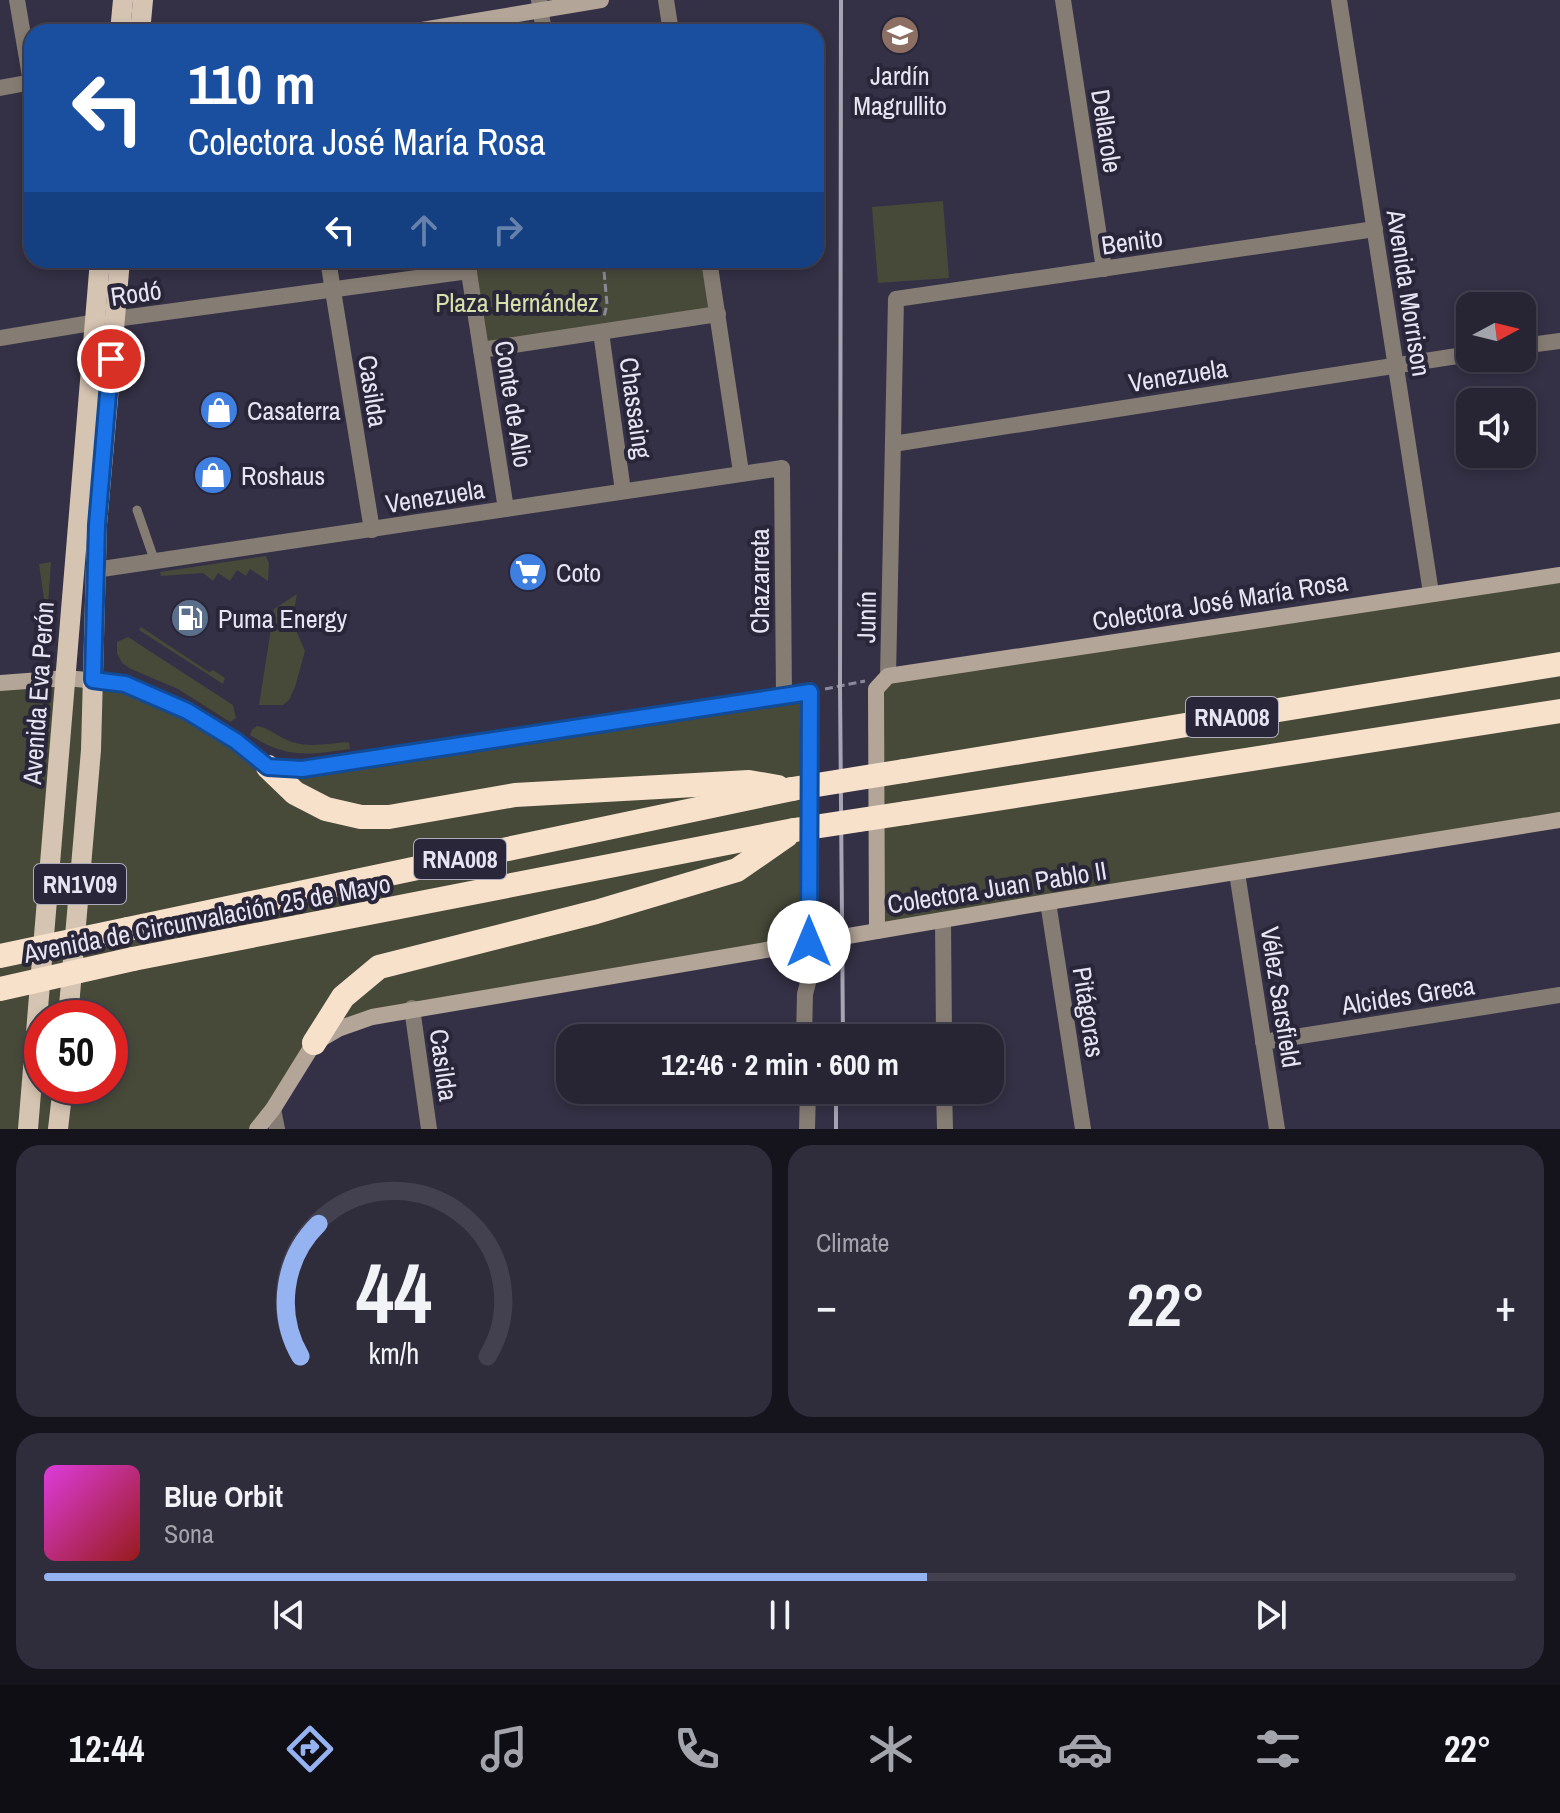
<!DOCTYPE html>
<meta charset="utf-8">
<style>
body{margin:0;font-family:"Archivo Narrow",sans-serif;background:#2f2c3c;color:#f1f3f6;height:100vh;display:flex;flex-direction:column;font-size:30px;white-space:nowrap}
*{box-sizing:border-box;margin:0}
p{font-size:26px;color:#a4a4ac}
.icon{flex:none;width:44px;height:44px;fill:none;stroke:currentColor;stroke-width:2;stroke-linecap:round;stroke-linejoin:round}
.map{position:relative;height:1129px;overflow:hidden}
.sheet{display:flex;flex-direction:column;gap:16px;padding:16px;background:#15141d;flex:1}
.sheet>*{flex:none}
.guide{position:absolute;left:24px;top:24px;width:800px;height:244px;border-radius:24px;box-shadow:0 4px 12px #0003,0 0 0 2px #43414f;background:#1a4fa0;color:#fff;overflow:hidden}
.needle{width:52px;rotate:83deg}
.fabs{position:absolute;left:1456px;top:292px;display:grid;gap:16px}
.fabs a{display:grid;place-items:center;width:80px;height:80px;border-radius:16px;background:#272434;box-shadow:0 4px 12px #0003,0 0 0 2px #43414f;font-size:40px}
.speed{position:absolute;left:24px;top:1000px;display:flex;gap:16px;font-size:40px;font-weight:700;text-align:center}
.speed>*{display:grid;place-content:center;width:104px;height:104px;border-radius:50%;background:#272434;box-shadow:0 4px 12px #0003,0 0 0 2px #43414f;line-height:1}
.speed .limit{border:12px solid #d22;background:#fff;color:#111}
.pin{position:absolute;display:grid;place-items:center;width:68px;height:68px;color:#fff;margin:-34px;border:4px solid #fff;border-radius:50%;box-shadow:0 2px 8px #0007}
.me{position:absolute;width:88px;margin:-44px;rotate:0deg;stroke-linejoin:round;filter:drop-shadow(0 0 6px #0008)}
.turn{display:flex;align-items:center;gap:28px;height:168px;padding:0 32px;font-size:36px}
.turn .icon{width:104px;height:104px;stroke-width:2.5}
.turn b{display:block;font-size:56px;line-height:68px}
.lanes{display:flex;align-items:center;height:76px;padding:0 32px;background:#0003;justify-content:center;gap:40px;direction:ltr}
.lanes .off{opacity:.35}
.big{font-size:60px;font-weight:800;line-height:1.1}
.sheet .tile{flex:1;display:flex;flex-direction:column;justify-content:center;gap:12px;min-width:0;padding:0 28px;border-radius:24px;background:#2f2c3c}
.sheet .dial{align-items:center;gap:0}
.dial svg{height:208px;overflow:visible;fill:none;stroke:#43414f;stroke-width:7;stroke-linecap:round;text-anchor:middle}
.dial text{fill:#f1f3f6;stroke:none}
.song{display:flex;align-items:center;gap:24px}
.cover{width:96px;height:96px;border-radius:12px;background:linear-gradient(135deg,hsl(300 70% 55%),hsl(0 70% 35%))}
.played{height:8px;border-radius:4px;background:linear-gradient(90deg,#95b2f1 60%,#43414f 60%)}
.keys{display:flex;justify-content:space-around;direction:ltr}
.heat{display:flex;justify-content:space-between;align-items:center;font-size:44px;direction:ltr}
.sheet .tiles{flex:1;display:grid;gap:16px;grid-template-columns:1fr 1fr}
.tile:last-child{grid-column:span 2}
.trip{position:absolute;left:556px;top:1024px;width:448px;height:80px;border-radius:24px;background:#272434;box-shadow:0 4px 12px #0003,0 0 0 2px #43414f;font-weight:800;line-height:80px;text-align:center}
.menu{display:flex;height:128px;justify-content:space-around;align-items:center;background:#100e15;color:#a4a4ac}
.menu .icon{width:56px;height:56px}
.menu .active{color:#95b2f1}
.menu b{font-size:36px;color:#f1f3f6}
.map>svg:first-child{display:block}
.green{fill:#474939;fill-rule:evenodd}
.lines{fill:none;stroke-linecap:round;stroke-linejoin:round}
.path{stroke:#8b889a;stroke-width:3;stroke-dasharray:8 4;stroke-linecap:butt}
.lane{stroke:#857c73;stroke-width:9}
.street{stroke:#857c73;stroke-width:16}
.secondary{stroke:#b3a597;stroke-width:16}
.primary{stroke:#d6c4b2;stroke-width:20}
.highway{stroke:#f7e1cb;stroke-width:24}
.rail{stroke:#a7a4b4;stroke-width:4}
.highway-bridge{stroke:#f7e1cb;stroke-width:24}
.route-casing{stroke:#114b97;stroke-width:20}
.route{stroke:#1a73e8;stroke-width:14}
.labels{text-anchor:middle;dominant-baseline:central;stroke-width:8;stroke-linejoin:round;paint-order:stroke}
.shield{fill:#2a263a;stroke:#aeacbc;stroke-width:2}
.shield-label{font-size:24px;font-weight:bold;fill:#e7e5f3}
.poi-label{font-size:26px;fill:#e7e5f3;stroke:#2a263a;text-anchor:start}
.street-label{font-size:26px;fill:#e7e5f3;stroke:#2a263a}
.park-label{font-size:26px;fill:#d7e0a8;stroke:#2a263a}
</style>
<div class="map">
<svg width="1560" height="1129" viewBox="0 0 1560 1129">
<rect width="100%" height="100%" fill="#343045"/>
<g class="green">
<polygon points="943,201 949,278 878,283 872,207"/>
<polygon points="467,260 709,260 718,314 481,350"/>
<polygon points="266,556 269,563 268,581 250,569 246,576 237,570 230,581 218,573 213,581 203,573 161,576 160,572"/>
<polygon points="51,562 47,620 39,564"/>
<polygon points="1560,575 1560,820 877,931 876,689 888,676"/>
<polygon points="297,594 292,621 305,651 295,687 289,700 283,705 259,705 274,609"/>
<polygon points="141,627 209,672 213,670 225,678 223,684 139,630"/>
<polygon points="128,637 233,705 236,718 230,722 178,689 131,669 122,663 117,653 117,642"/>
<path d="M0,683L125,684L268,767L810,692L809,942L412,1008L314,1043L257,1129H0ZM42,1018H110V1086H42Z"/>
<path d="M257,726C270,728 279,738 292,742C311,748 329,743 349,742L350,749C308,755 287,759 250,735L252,730Z"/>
</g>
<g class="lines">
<g class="path">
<polyline points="603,260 607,304 604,317"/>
<polyline points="825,689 865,681"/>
</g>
<polyline class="lane" points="137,510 155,562"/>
<g class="street">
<polyline points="17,0 31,82"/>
<polyline points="539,0 544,32"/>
<polyline points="666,0 671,32"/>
<polyline points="1063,0 1104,269"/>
<polyline points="1339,0 1431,593"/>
<polyline points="0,88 32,82"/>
<polyline points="328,260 372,530"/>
<polyline points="467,260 506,509"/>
<polyline points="709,260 741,472"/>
<polyline points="601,332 623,491"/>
<polyline points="0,338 115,319 469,271"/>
<polyline points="1522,346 1560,341"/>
<polyline points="481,350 718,314"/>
<polyline points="893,444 1470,354"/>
<polyline points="95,570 782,468 784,695"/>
<polyline points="888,676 896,299 1375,229"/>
<polyline points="1237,873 1277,1129"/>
<polyline points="1048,902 1083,1129"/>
<polyline points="943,920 944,1038"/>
<polyline points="412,1008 429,1129"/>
<polyline points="804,1038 805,994 819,940"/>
<polyline points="1263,1042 1560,995"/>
<polyline points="944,1090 945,1129"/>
<polyline points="273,1109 277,1129"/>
<polyline points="807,1129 808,1090"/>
</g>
<g class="secondary">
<polyline points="410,32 601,0"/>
<polyline points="0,683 67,678 125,684 187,711 236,741 268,767 302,769 810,692 809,942"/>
<polyline points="877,931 876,689 888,676 1560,575"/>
<polyline points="257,1129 273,1109 314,1043 338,1029 372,1017 1048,902 1560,820"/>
</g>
<g class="primary">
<polyline points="120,32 123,0"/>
<polyline points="140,32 143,0"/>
<polyline points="68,1018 91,750 97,525 120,260"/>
<polyline points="28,1129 100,260"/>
<polyline points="58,1129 63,1086"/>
</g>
<g class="highway">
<polyline points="268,767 295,793 326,809 361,817 389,817 515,795 749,782 778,787"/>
<polyline points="904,771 1560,664"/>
<polyline points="906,813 1560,711"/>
<polyline points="128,929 792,789"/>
<polyline points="133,959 794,830"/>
<polyline points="314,1043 343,997 379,967 596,912 737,870 786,836"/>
</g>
<g class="rail">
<polyline points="841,0 840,686 843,1038"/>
<polyline points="836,1129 836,1090"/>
</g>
<g class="highway-bridge">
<polyline points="792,789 904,771"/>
<polyline points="794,830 906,813"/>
<polyline points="0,956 128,929"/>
<polyline points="0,989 133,959"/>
</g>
</g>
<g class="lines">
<defs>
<polyline id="route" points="111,359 97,525 93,680 125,684 187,711 236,741 268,767 302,769 810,692 809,942"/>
</defs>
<use href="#route" class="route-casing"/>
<use href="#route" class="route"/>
</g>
<defs>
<symbol id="school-disc" viewBox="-11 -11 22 22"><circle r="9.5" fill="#8d6e63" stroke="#2a263a"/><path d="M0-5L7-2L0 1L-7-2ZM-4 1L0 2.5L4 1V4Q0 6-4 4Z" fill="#fff"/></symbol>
<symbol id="shop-disc" viewBox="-11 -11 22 22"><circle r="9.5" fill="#3f7fe0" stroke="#2a263a"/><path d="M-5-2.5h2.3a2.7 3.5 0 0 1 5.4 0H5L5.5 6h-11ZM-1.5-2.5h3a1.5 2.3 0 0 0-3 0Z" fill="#fff"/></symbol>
<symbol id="supermarket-disc" viewBox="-11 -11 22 22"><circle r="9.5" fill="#3f7fe0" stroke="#2a263a"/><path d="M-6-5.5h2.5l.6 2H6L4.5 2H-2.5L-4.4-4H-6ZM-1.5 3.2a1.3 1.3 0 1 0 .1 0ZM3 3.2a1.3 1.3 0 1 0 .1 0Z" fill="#fff"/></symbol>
<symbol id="fuel-disc" viewBox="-11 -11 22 22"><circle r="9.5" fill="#5c6f8a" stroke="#2a263a"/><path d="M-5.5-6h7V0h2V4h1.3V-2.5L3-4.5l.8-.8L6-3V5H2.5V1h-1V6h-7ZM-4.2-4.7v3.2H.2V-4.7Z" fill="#fff"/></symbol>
</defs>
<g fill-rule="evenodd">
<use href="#school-disc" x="878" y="13" width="44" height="44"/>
<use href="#shop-disc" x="197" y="388" width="44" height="44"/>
<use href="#shop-disc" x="191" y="453" width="44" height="44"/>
<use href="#supermarket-disc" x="506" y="550" width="44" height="44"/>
<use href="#fuel-disc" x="168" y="596" width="44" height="44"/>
</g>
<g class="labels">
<g class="shield">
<rect x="1186" y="697" width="92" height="40" rx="6"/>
<rect x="414" y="839" width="92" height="40" rx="6"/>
<rect x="34" y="864" width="92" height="40" rx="6"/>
</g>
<g class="shield-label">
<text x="1232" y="717">RNA008</text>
<text x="460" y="859">RNA008</text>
<text x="80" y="884">RN1V09</text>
</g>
<g class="poi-label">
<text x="900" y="75" text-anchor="middle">Jardín<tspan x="900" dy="30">Magrullito</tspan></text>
<text x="247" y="410">Casaterra</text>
<text x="241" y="475">Roshaus</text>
<text x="556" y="572">Coto</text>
<text x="218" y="618">Puma Energy</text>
</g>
<g class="street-label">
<text transform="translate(1107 131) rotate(81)">Dellarole</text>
<text transform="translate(1132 241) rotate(-8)">Benito</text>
<text transform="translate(136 293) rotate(-8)">Rodó</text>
<text transform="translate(1409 293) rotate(81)">Avenida Morrison</text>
<text transform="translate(1178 375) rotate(-9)">Venezuela</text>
<text transform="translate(373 391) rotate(81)">Casilda</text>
<text transform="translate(514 404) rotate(81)">Conte de Alio</text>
<text transform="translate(636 408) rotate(82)">Chassaing</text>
<text transform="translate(435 496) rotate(-9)">Venezuela</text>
<text transform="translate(759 581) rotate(-90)">Chazarreta</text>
<text transform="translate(1220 601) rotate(-9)">Colectora José María Rosa</text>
<text transform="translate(866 617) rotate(-89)">Junín</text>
<text transform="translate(38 693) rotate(-86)">Avenida Eva Perón</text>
<text transform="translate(997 887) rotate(-9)">Colectora Juan Pablo II</text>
<text transform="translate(207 918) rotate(-11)">Avenida de Circunvalación 25 de Mayo</text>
<text transform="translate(1408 995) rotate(-9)">Alcides Greca</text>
<text transform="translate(1281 997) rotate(81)">Vélez Sarsfield</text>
<text transform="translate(1089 1012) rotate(81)">Pitágoras</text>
<text transform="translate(444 1065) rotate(82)">Casilda</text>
</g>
<g class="park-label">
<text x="517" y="302">Plaza Hernández</text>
</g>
</g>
</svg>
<div class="fabs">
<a><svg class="needle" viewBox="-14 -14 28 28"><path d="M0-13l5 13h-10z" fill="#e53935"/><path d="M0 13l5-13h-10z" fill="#a4a4ac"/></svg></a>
<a><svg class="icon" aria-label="sound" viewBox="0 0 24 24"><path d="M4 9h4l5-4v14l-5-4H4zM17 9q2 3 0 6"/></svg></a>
</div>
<div class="speed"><div class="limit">50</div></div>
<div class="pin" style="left:111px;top:359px;background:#d93025"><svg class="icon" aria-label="arrive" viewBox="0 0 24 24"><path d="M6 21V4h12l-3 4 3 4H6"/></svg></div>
<svg class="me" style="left:809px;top:942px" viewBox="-20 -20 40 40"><circle r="19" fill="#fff"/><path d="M0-13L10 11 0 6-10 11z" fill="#1a73e8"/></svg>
<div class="trip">12:46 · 2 min · 600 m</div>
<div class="guide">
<div class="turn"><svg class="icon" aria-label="left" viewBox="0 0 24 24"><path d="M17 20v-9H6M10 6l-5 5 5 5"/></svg><div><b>110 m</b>Colectora José María Rosa</div></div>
<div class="lanes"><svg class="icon" aria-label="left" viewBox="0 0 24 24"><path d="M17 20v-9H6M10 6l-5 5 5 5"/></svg><svg class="icon off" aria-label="ahead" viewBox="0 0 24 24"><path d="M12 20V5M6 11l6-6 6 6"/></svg><svg class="icon off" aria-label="right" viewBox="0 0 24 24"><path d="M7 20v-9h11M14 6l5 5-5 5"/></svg></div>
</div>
</div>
<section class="sheet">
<div class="tiles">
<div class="tile dial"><svg viewBox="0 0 100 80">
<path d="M14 69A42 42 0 1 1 86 69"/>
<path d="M14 69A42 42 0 0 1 21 18" stroke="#95b2f1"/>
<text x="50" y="56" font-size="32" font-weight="700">44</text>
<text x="50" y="72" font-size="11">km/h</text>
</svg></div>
<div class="tile"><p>Climate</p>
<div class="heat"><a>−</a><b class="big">22°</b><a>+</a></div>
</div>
<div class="tile">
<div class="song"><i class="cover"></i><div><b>Blue Orbit</b><p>Sona</p></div></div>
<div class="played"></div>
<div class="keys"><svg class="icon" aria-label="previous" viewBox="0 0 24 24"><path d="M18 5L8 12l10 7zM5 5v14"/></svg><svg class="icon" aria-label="pause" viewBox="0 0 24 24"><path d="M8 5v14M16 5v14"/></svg><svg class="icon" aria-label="next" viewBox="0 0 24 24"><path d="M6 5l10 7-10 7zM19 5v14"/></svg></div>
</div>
</div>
</section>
<nav class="menu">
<b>12:44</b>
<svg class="icon active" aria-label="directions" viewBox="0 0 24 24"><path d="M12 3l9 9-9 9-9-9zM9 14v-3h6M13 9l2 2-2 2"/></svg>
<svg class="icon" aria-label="music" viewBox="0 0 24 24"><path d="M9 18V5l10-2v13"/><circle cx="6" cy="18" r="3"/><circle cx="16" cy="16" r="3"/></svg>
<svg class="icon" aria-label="phone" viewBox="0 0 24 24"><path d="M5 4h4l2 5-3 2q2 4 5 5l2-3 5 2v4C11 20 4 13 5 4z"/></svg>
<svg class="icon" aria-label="climate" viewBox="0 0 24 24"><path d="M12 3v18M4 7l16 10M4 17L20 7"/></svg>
<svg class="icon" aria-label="car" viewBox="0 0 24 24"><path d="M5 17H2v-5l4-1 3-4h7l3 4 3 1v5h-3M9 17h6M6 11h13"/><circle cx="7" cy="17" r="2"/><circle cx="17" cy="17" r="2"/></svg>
<svg class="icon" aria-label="filters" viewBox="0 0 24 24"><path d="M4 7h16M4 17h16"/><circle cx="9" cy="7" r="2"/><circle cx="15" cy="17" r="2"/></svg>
<b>22°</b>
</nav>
